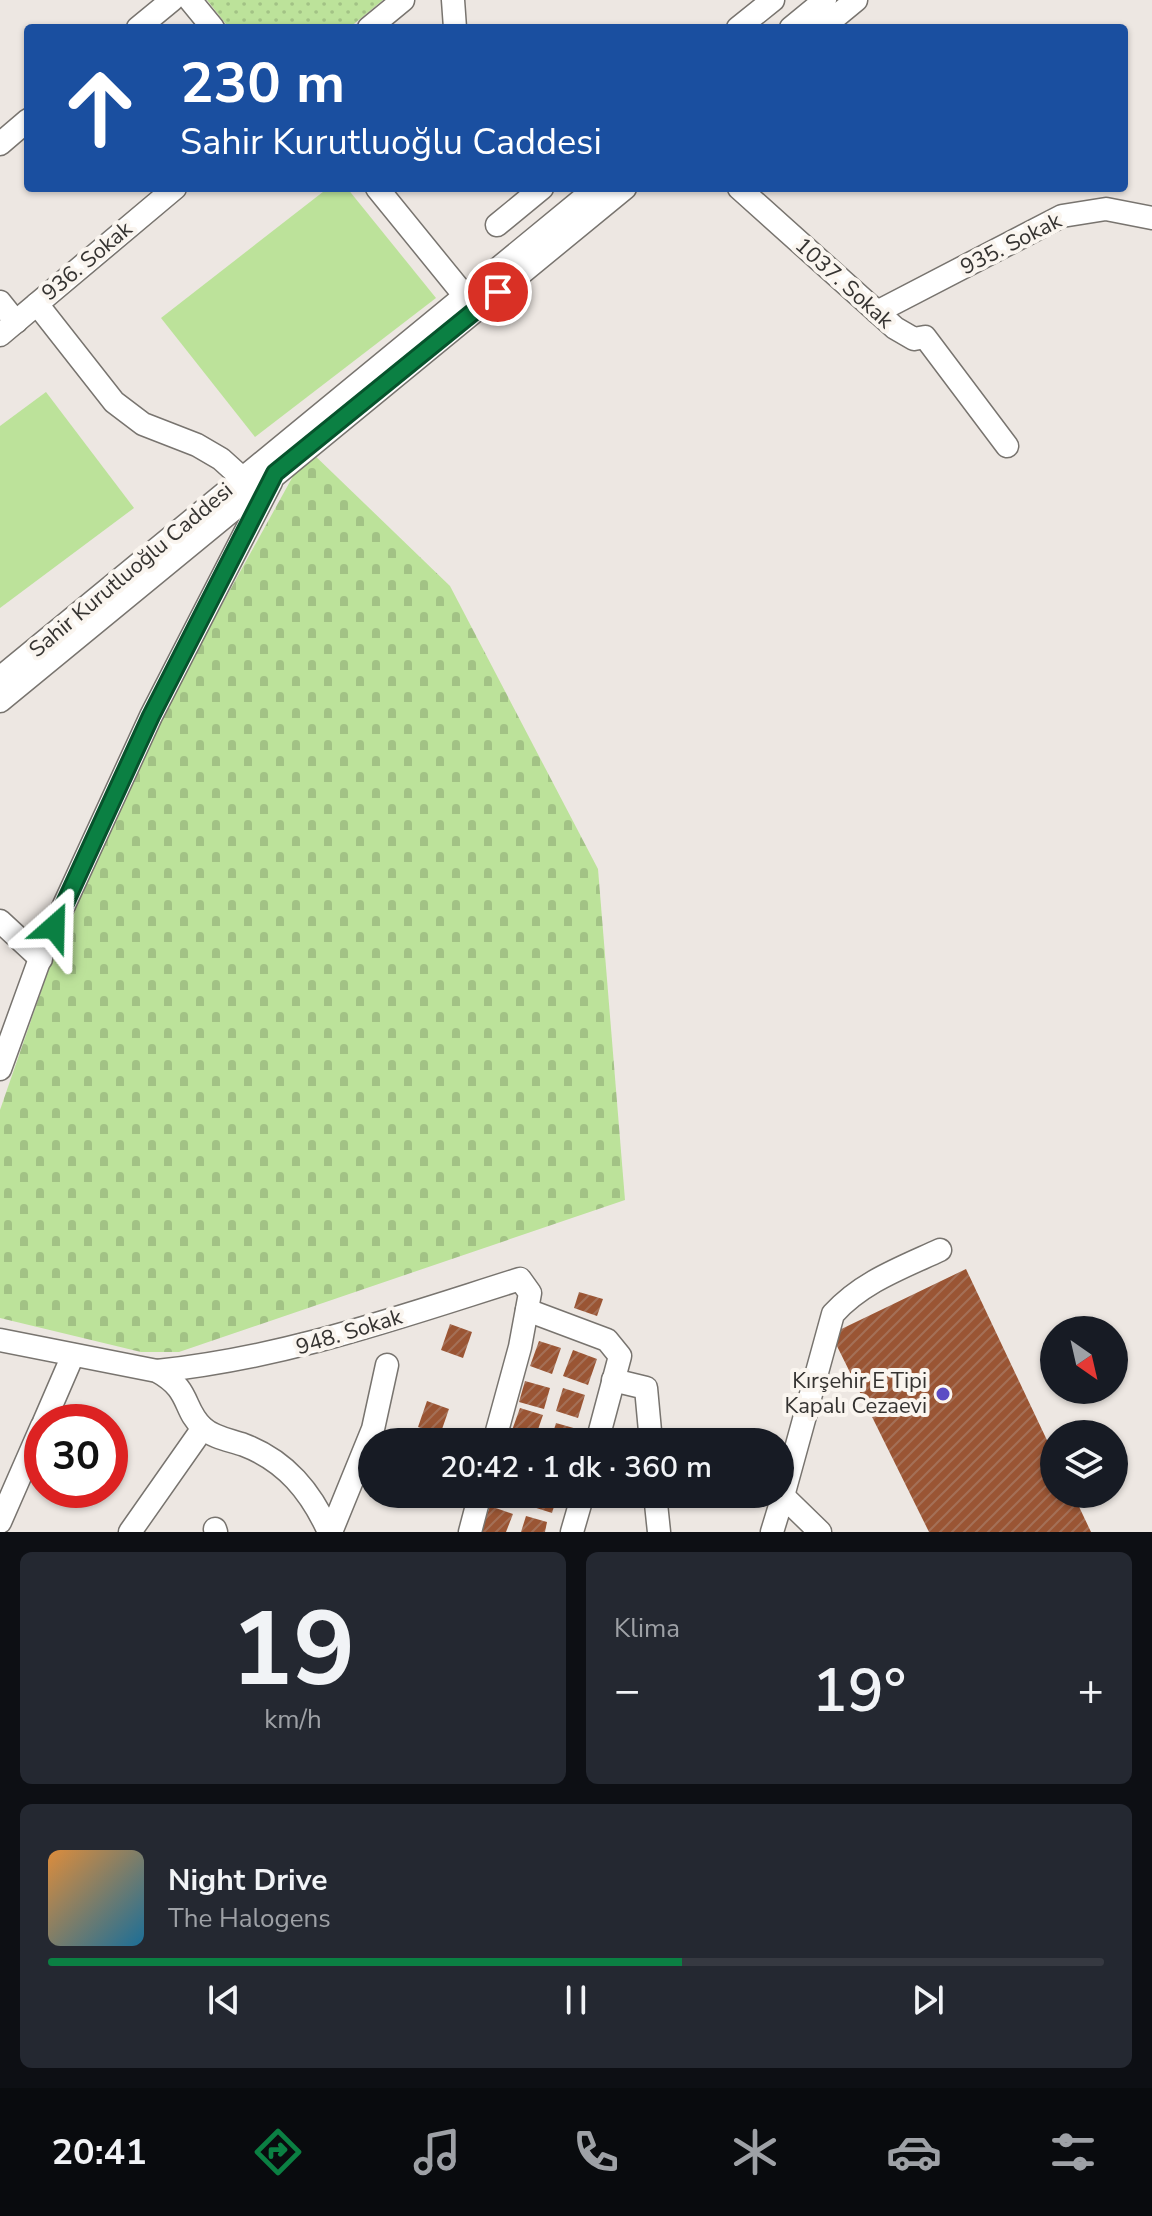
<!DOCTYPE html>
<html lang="tr">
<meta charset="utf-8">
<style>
body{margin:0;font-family:"Nunito Sans",sans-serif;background:#242831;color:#f1f3f6;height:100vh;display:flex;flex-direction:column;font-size:30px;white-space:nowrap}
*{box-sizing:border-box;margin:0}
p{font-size:26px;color:#9ea1a6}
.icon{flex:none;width:44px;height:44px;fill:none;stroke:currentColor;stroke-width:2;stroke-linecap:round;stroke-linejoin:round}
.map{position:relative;height:1532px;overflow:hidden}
.drawer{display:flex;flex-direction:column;gap:20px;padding:20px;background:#0d0f14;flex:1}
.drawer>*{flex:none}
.top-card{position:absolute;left:24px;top:24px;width:1104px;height:168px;border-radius:8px;box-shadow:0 2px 6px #0004;background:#1a4fa0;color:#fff;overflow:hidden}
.needle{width:52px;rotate:146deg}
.controls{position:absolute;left:1040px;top:1316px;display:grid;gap:16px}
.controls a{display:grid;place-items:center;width:88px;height:88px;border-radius:50%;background:#171b24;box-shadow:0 2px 6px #0004;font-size:40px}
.speed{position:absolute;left:24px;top:1404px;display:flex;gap:16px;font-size:40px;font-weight:700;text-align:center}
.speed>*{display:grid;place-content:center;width:104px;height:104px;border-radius:50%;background:#171b24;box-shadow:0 2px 6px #0004;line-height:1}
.speed .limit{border:12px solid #d22;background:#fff;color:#111}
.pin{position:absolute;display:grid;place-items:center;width:68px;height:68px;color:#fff;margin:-34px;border:4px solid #fff;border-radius:50%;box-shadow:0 2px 8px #0007}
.me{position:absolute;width:88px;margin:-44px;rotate:25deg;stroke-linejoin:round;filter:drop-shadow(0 0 6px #0008)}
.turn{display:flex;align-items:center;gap:28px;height:168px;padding:0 24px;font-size:36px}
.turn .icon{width:104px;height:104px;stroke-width:2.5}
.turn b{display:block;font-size:56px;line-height:68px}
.big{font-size:60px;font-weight:600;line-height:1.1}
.drawer .card{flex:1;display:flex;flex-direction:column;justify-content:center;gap:12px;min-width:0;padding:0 28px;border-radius:12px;background:#242831}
.drawer .dial{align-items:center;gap:0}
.dial b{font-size:104px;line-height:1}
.song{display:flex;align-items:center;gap:24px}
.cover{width:96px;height:96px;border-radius:12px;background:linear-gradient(135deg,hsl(30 70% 55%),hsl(200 70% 35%))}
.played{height:8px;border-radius:4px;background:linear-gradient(90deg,#0b8043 60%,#363941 60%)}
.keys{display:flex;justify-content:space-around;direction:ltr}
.heat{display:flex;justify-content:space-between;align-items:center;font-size:44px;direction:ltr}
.drawer .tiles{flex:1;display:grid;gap:20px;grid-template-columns:1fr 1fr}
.card:last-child{grid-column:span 2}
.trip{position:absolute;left:358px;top:1428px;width:436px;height:80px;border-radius:40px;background:#171b24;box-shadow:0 2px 6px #0004;font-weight:600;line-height:80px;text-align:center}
.menu{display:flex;height:128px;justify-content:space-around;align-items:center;background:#090b0e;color:#9ea1a6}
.menu .icon{width:56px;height:56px}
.menu .selected{color:#0b8043}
.menu b{font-size:36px;color:#f1f3f6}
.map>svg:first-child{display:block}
.cemetery{fill:url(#cemetery-stones)}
.park{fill:url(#park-dots)}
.garden{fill:#bce29a}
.building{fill:url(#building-hatch)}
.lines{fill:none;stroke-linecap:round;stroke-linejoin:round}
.minor-casing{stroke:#78746f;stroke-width:25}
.minor{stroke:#fff;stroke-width:22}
.route-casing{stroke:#07532c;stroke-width:20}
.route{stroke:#0b8043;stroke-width:14}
.poi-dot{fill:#5c4cc4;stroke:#faf5ef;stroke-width:3}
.labels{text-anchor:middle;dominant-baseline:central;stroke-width:8;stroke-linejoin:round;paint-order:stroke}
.street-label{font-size:22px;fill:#353331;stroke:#faf5ef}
.poi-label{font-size:22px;fill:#353331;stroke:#faf5ef;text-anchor:end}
</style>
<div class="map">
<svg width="1152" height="1532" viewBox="0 0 1152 1532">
<defs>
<pattern id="cemetery-stones" width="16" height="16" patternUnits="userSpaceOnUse" patternTransform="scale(2)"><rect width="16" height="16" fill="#bce29a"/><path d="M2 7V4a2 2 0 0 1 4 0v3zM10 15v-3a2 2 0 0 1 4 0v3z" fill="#a2c285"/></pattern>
<pattern id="park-dots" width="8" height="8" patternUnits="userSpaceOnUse" patternTransform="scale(2)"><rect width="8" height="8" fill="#bce29a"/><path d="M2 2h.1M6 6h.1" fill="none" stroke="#a2c285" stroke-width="1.8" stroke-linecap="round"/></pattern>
<pattern id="building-hatch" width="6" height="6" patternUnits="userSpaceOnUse" patternTransform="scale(2)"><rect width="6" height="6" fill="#9a5534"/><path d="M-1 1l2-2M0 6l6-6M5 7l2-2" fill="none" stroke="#a47057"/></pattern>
</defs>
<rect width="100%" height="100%" fill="#ede7e2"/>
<polygon class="cemetery" points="308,449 450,586 598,869 625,1200 179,1352 141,1352 0,1318 0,1110 53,957 141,751"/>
<polygon class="park" points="207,0 383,0 349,28 229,28"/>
<g class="garden">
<polygon points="328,188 347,188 436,298 255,437 161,318"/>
<polygon points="46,392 134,508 0,608 0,426"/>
</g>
<g class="building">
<polygon points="966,1269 1054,1455 1054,1494 1073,1494 1091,1532 929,1532 831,1334"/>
<polygon points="579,1292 603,1299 597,1316 574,1308"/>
<polygon points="450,1324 472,1332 463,1358 441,1350"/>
<polygon points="539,1341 561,1348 552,1374 530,1366"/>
<polygon points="573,1350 597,1359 588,1385 563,1376"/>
<polygon points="525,1381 550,1388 544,1409 519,1402"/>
<polygon points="563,1388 585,1395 578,1418 556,1411"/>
<polygon points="427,1401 449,1409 440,1435 418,1427"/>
<polygon points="520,1408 543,1415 534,1441 511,1433"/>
<polygon points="556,1423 577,1429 573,1442 550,1442"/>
<polygon points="390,1494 415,1494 411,1505 389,1498"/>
<polygon points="495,1494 519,1494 516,1506 493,1501"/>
<polygon points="530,1494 558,1494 552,1513 527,1505"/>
<polygon points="590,1494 628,1494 627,1500 590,1497"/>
<polygon points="490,1506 513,1514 506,1532 481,1532"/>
<polygon points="526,1516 547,1522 545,1532 521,1532"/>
</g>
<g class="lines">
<defs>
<g id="minor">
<polyline points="190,0 213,28"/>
<polyline points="453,0 455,28"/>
<polyline points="138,28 172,0"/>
<polyline points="369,28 403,0"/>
<polyline points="738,28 773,0"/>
<polyline points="791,28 825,0"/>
<polyline points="822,28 856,0"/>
<polyline points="0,144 28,120"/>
<polyline points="377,188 473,306"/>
<polyline points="739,188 895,328 914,339 925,337 1007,446"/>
<polyline points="497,225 542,188"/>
<polyline points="0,302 16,322"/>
<polyline points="37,304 114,402 143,424 197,445 221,459 242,478"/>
<polyline points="877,312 1062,216 1106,209 1152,218"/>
<polyline points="0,335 175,188"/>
<polyline points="0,678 596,188"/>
<polyline points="0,701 625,188"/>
<polyline points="0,921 41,959"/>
<polyline points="0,1069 42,953 151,716 271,482"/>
<polyline points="527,1310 607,1340 620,1356 597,1442"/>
<path d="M0,1340L157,1371C192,1390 182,1409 203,1428C214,1438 230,1440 244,1445C286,1461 311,1492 329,1532"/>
<path d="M157,1371C288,1357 396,1318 520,1279L530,1293L520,1347L494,1442"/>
<polyline points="613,1380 646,1388 651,1442"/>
<polyline points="44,1422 73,1355"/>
<polyline points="655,1494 659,1532"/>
<path d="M783,1496L833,1314C862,1282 901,1268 940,1250"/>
<polyline points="0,1522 42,1426"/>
<polyline points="215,1529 216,1532"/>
<polyline points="130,1532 203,1428"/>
<polyline points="331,1532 373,1429 387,1365"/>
<polyline points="470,1532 480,1494"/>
<polyline points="572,1532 583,1494"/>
<polyline points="772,1532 783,1496 820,1532"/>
</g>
</defs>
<use href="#minor" class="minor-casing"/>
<use href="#minor" class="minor"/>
</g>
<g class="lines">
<defs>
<polyline id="route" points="54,927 151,716 275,473 498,292"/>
</defs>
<use href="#route" class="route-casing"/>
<use href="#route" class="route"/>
</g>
<circle class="poi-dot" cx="943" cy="1394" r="8"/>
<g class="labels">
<g class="street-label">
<text transform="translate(1011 244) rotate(-27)">935. Sokak</text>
<text transform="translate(87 261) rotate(-40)">936. Sokak</text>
<text transform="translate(844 283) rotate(42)">1037. Sokak</text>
<text transform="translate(131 570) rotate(-40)">Sahir Kurutluoğlu Caddesi</text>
<text transform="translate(349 1332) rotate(-17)">948. Sokak</text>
</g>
<g class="poi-label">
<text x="927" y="1381">Kırşehir E Tipi<tspan x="927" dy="25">Kapalı Cezaevi</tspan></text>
</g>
</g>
</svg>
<div class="controls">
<a><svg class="needle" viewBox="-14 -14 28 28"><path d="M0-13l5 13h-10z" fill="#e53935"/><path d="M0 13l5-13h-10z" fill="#9ea1a6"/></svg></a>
<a><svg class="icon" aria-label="layers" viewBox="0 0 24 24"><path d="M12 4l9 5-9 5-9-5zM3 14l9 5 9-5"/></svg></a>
</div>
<div class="speed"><div class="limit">30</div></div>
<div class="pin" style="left:498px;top:292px;background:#d93025"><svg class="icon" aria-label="arrive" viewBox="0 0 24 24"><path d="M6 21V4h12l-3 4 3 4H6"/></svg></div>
<svg class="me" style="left:54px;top:927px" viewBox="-20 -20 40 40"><path d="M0-17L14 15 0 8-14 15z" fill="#0b8043" stroke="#fff" stroke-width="4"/></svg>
<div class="trip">20:42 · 1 dk · 360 m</div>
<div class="top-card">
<div class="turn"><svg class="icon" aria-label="ahead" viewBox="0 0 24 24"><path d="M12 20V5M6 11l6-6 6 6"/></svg><div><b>230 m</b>Sahir Kurutluoğlu Caddesi</div></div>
</div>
</div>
<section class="drawer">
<div class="tiles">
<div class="card dial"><b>19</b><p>km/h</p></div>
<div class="card"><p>Klima</p>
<div class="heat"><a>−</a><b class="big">19°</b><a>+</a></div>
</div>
<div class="card">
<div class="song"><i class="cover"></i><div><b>Night Drive</b><p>The Halogens</p></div></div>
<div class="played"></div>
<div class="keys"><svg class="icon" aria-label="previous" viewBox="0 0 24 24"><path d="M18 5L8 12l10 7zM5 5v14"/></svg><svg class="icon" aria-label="pause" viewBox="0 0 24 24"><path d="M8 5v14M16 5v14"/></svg><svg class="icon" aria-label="next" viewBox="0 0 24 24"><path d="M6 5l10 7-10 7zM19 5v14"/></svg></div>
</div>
</div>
</section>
<nav class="menu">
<b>20:41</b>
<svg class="icon selected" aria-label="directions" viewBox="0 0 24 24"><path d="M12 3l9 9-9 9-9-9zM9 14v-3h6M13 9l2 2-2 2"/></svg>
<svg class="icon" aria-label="music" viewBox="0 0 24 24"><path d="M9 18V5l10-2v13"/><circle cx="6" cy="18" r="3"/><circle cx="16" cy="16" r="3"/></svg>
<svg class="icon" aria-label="phone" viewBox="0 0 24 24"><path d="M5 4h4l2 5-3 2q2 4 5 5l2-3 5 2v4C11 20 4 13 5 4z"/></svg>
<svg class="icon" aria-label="climate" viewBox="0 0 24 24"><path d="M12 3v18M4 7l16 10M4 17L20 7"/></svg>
<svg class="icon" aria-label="car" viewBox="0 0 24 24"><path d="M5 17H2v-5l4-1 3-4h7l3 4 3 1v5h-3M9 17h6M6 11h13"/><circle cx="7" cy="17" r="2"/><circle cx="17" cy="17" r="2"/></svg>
<svg class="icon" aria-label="filters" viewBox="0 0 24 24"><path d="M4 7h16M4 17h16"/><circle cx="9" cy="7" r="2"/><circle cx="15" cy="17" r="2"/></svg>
</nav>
